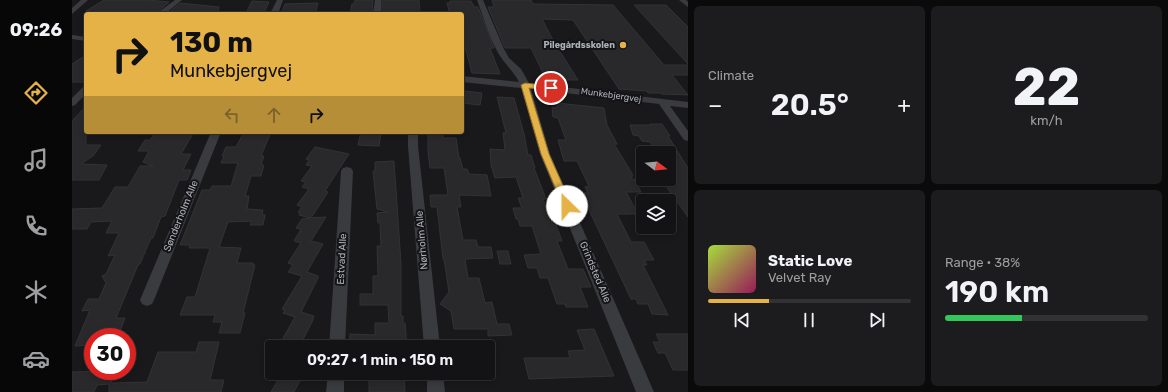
<!DOCTYPE html>
<meta charset="utf-8">
<style>
body{margin:0;font-family:Rubik,sans-serif;background:#1c1b1d;color:#f1f3f6;height:100vh;display:flex;flex-direction:column;font-size:15px;white-space:nowrap}
*{box-sizing:border-box;margin:0}
p{font-size:13px;color:#9d9ea0}
.icon{flex:none;width:22px;height:22px;fill:none;stroke:currentColor;stroke-width:2;stroke-linecap:round;stroke-linejoin:round}
.map{position:relative;flex:1;overflow:hidden}
.side{display:flex;flex-direction:column;gap:6px;padding:6px;background:#0a0a0b;width:480px}
.side>*{flex:none}
.guide{position:absolute;left:12px;top:12px;width:380px;height:122px;border-radius:4px;box-shadow:0 2px 6px #0003,0 0 0 1px #323234;background:#e4b246;color:#111;overflow:hidden}
.needle{width:26px;rotate:106deg}
.tools{position:absolute;left:564px;top:146px;display:grid;gap:8px}
.tools a{display:grid;place-items:center;width:40px;height:40px;border-radius:4px;background:#131214;box-shadow:0 2px 6px #0003,0 0 0 1px #323234;font-size:20px}
.speed{position:absolute;left:12px;top:328px;display:flex;gap:8px;font-size:20px;font-weight:700;text-align:center}
.speed>*{display:grid;place-content:center;width:52px;height:52px;border-radius:50%;background:#131214;box-shadow:0 2px 6px #0003,0 0 0 1px #323234;line-height:1}
.speed .limit{border:6px solid #d22;background:#fff;color:#111}
.pin{position:absolute;display:grid;place-items:center;width:34px;height:34px;color:#fff;margin:-17px;border:2px solid #fff;border-radius:50%;box-shadow:0 1px 4px #0007}
.me{position:absolute;width:44px;margin:-22px;rotate:337deg;stroke-linejoin:round;filter:drop-shadow(0 0 3px #0008)}
.turn{display:flex;align-items:center;gap:14px;height:84px;padding:0 20px;font-size:18px}
.turn .icon{width:52px;height:52px;stroke-width:2.5}
.turn b{display:block;font-size:28px;line-height:34px}
.lanes{display:flex;align-items:center;height:38px;padding:0 20px;background:#0003;justify-content:center;gap:20px;direction:ltr}
.lanes .off{opacity:.35}
.big{font-size:30px;font-weight:600;line-height:1.1}
.side .widget{flex:1;display:flex;flex-direction:column;justify-content:center;gap:6px;min-width:0;padding:0 14px;border-radius:6px;background:#1c1b1d}
.side .dial{align-items:center;gap:0}
.dial b{font-size:52px;line-height:1}
.song{display:flex;align-items:center;gap:12px}
.cover{width:48px;height:48px;border-radius:6px;background:linear-gradient(135deg,hsl(80 70% 55%),hsl(330 70% 35%))}
.played{height:4px;border-radius:2px;background:linear-gradient(90deg,#e4b246 30%,#323234 30%)}
.keys{display:flex;justify-content:space-around;direction:ltr}
.heat{display:flex;justify-content:space-between;align-items:center;font-size:22px;direction:ltr}
.charge{height:6px;border-radius:3px;background:linear-gradient(90deg,#34c759 38%,#323234 0)}
.side .tiles{flex:1;display:grid;gap:6px;grid-template-columns:repeat(2,1fr)}
.trip{position:absolute;left:193px;top:340px;width:230px;height:40px;border-radius:4px;background:#131214;box-shadow:0 2px 6px #0003,0 0 0 1px #323234;font-weight:600;line-height:40px;text-align:center}
main{display:flex;flex:1;min-height:0}
.menu{display:flex;flex-direction:column;width:72px;justify-content:space-around;align-items:center;background:#080708;color:#9d9ea0}
.menu .icon{width:28px;height:28px}
.menu .on{color:#e4b246}
.menu b{font-size:18px;color:#f1f3f6}
.map>svg:first-child{display:block}
.building{fill:#29292b;stroke:#333336}
.lines{fill:none;stroke-linecap:round;stroke-linejoin:round}
.minor{fill:#3a3b3f;fill-rule:evenodd}
.route{fill:#e4b246;stroke:#94742e}
.poi-dot{fill:#e4b246;stroke:#141315;stroke-width:1.5}
.labels{text-anchor:middle;dominant-baseline:central;stroke-width:4;stroke-linejoin:round;paint-order:stroke}
.far-poi-label{font-size:9px;font-weight:bold;fill:#acb0b9;stroke:#141315;text-anchor:end}
.far-street-label{font-size:9px;fill:#acb0b9;stroke:#141315}
.street-label{font-size:10px;fill:#acb0b9;stroke:#141315}
</style>
<main>
<nav class="menu">
<b>09:26</b>
<svg class="icon on" aria-label="directions" viewBox="0 0 24 24"><path d="M12 3l9 9-9 9-9-9zM9 14v-3h6M13 9l2 2-2 2"/></svg>
<svg class="icon" aria-label="music" viewBox="0 0 24 24"><path d="M9 18V5l10-2v13"/><circle cx="6" cy="18" r="3"/><circle cx="16" cy="16" r="3"/></svg>
<svg class="icon" aria-label="phone" viewBox="0 0 24 24"><path d="M5 4h4l2 5-3 2q2 4 5 5l2-3 5 2v4C11 20 4 13 5 4z"/></svg>
<svg class="icon" aria-label="climate" viewBox="0 0 24 24"><path d="M12 3v18M4 7l16 10M4 17L20 7"/></svg>
<svg class="icon" aria-label="car" viewBox="0 0 24 24"><path d="M5 17H2v-5l4-1 3-4h7l3 4 3 1v5h-3M9 17h6M6 11h13"/><circle cx="7" cy="17" r="2"/><circle cx="17" cy="17" r="2"/></svg>
</nav>
<div class="map">
<svg width="616" height="392" viewBox="0 0 616 392">
<rect width="100%" height="100%" fill="#19181a"/>
<g class="building">
<polygon points="32,0 76,0 97,2 83,14 48,14 14,11"/>
<polygon points="283,0 301,0 300,14 278,14 280,4 282,4"/>
<polygon points="310,0 347,0 348,14 310,14"/>
<polygon points="420,0 459,0 461,4 541,5 592,65 616,65 616,75 600,75 616,95 590,94 588,93 576,93 575,91 547,89 501,20 470,19 482,42 506,80 487,80 487,77 473,77 459,48 433,48 416,7 422,7"/>
<polygon points="180,1 197,2 192,13 174,13"/>
<polygon points="378,1 399,1 402,7 406,7 422,48 418,48 428,74 400,73 392,43 390,43 390,14 378,14 375,3 378,3"/>
<polygon points="108,3 147,7 146,14 95,14"/>
<polygon points="246,3 243,14 209,14 213,4"/>
<polygon points="562,5 594,5 616,27 616,64"/>
<polygon points="14,55 14,82 0,82 0,64"/>
<polygon points="392,91 410,93 408,105 390,103 390,92"/>
<polygon points="425,97 442,98 452,134 456,155 459,155 463,168 462,168 474,199 471,199 481,225 484,225 490,241 485,241 496,269 511,269 519,287 508,287 516,307 494,307 493,304 485,304 476,278 468,278 465,268 456,268 452,255 469,254 460,226 448,226 446,219 444,219 441,208 450,208 446,198 451,198 444,177 423,178 419,165 418,149 433,150 431,133 434,133"/>
<polygon points="485,103 532,108 535,125 545,144 542,144 561,175 559,179 562,179 569,192 554,192 566,214 545,214 559,242 572,242 582,260 572,260 575,265 571,265 596,315 580,314 576,304 566,304 564,299 559,299 509,193 516,193 513,187 517,186 505,161 492,161 486,140 494,140 486,118 481,117 480,107 485,108"/>
<polygon points="14,106 14,145 29,145 21,156 9,164 35,165 27,180 0,180 0,121"/>
<polygon points="578,124 590,124 598,136 596,136 616,168 616,217 591,182 597,182 597,153 586,153 578,142 570,141 567,136 561,135 558,125 579,125"/>
<polygon points="84,132 122,132 109,154 119,154 111,170 119,170 115,180 107,180 93,216 89,217 81,238 79,238 68,264 66,265 44,318 53,318 46,337 21,337 21,345 3,346 18,310 10,311 16,299 27,299 34,283 30,276 34,274 43,255 36,256 47,233 34,233 40,221 19,222 15,229 0,229 0,209 30,208 43,187 56,187 68,166 81,166 71,162 77,151 66,151 73,140 78,140"/>
<polygon points="172,132 199,132 189,156 192,156 189,165 192,165 189,176 179,176 173,196 177,196 175,209 191,210 190,215 193,215 191,225 178,225 180,221 156,222 147,247 169,248 165,263 181,263 181,265 183,265 171,313 173,313 168,333 147,333 150,322 141,322 143,315 108,315 115,297 123,297 138,248 117,248 118,245 108,245 130,190 138,190 140,186 159,186 166,163 149,163 152,156 150,156 154,147 164,147"/>
<polygon points="289,132 309,132 307,146 286,145"/>
<polygon points="356,132 371,132 371,138 384,138 387,158 388,158 391,169 395,169 397,174 415,175 419,196 387,195 389,207 385,207 391,240 404,240 406,247 419,247 421,258 393,259 396,278 407,278 413,303 420,302 425,324 437,324 440,335 416,336 416,329 382,329 379,311 368,304 377,292 372,259 371,259 365,207 359,207 358,195 376,195 372,168 358,168 356,152"/>
<polygon points="243,147 277,154 253,191 256,192 239,218 254,217 239,241 251,244 235,272 246,276 246,278 229,312 242,316 240,322 227,347 206,347 223,317 211,313 213,310 210,309 230,276 216,272 221,265 216,263 229,243 222,241 229,229 224,228 230,219 238,218 227,215 228,213 226,212 230,207 225,205 237,189 230,187 234,182 229,181 240,166 234,165 237,160 234,159"/>
<polygon points="322,161 329,263 329,316 331,316 331,323 333,323 335,347 277,347 278,334 303,335 303,323 317,323 316,305 288,305 288,294 301,294 301,276 306,276 305,246 309,246 308,223 306,223 305,213 316,212 305,209 301,171 303,171 303,162"/>
<polygon points="425,251 436,251 439,264 428,264"/>
<polygon points="522,329 542,376 457,379 452,358 498,358 496,351 513,350 505,330"/>
<polygon points="584,334 616,334 616,370 601,370 593,353 586,353 581,342 588,342"/>
<polygon points="127,342 147,342 138,380 152,380 149,392 37,392 37,384 25,385 22,392 0,392 0,372 43,371 39,383 75,382 86,352 124,352"/>
<polygon points="210,373 232,373 222,392 199,392"/>
<polygon points="297,373 332,373 333,392 297,392"/>
</g>
<g class="lines">
<g class="minor">
<polygon points="9,0 16,0 0,14 0,8"/>
<polygon points="103,0 110,0 93,14 84,14"/>
<polygon points="205,0 211,0 206,14 198,14"/>
<polygon points="303,0 309,0 309,14 301,14"/>
<path d="M405,0H411L432,49L437,58L449,69L457,83L616,102V108L598,106L616,131V141L612,140L587,104L459,89L478,154L582,392H564L468,154L449,88L390,82V76L447,82C441,70 430,62 424,49C416,34 411,16 405,0Z"/>
<polygon points="607,0 614,0 616,2 616,7"/>
<polygon points="0,35 14,37 14,41 0,39"/>
<polygon points="14,86 14,94 3,105 0,106 0,98 11,87"/>
<polygon points="139,132 149,132 82,300 80,304 75,306 70,304 68,300"/>
<polygon points="336,132 346,132 346,146 368,347 352,347 336,146"/>
<polygon points="275,167 279,168 281,171 273,347 257,347 269,171 271,168"/>
<polygon points="256,373 272,373 272,392 254,392"/>
<polygon points="355,373 371,373 373,392 355,392"/>
</g>
</g>
<polygon class="route" points="453,83 479,86 483,88 479,90 457,88 477,154 500,206 498,209 492,209 491,206 469,154 449,85"/>
<circle class="poi-dot" cx="551" cy="45" r="4"/>
<g class="labels">
<g class="far-poi-label">
<text x="543" y="45">Pilegårdsskolen</text>
</g>
<g class="far-street-label">
<text transform="translate(539 95) rotate(8)">Munkebjergvej</text>
</g>
<g class="street-label">
<text transform="translate(109 216) rotate(-68)">Sønderholm Alle</text>
<text transform="translate(350 240) rotate(-95)">Nørholm Alle</text>
<text transform="translate(270 259) rotate(-87)">Estvad Alle</text>
<text transform="translate(523 272) rotate(67)">Grindsted Alle</text>
</g>
</g>
</svg>
<div class="tools">
<a><svg class="needle" viewBox="-14 -14 28 28"><path d="M0-13l5 13h-10z" fill="#e53935"/><path d="M0 13l5-13h-10z" fill="#9d9ea0"/></svg></a>
<a><svg class="icon" aria-label="layers" viewBox="0 0 24 24"><path d="M12 4l9 5-9 5-9-5zM3 14l9 5 9-5"/></svg></a>
</div>
<div class="speed"><div class="limit">30</div></div>
<div class="pin" style="left:479px;top:88px;background:#d93025"><svg class="icon" aria-label="arrive" viewBox="0 0 24 24"><path d="M6 21V4h12l-3 4 3 4H6"/></svg></div>
<svg class="me" style="left:495px;top:206px" viewBox="-20 -20 40 40"><circle r="19" fill="#fff"/><path d="M0-13L10 11 0 6-10 11z" fill="#e4b246"/></svg>
<div class="trip">09:27 · 1 min · 150 m</div>
<div class="guide">
<div class="turn"><svg class="icon" aria-label="right" viewBox="0 0 24 24"><path d="M7 20v-9h11M14 6l5 5-5 5"/></svg><div><b>130 m</b>Munkebjergvej</div></div>
<div class="lanes"><svg class="icon off" aria-label="left" viewBox="0 0 24 24"><path d="M17 20v-9H6M10 6l-5 5 5 5"/></svg><svg class="icon off" aria-label="ahead" viewBox="0 0 24 24"><path d="M12 20V5M6 11l6-6 6 6"/></svg><svg class="icon" aria-label="right" viewBox="0 0 24 24"><path d="M7 20v-9h11M14 6l5 5-5 5"/></svg></div>
</div>
</div>
<section class="side">
<div class="tiles">
<div class="widget"><p>Climate</p>
<div class="heat"><a>−</a><b class="big">20.5°</b><a>+</a></div>
</div>
<div class="widget dial"><b>22</b><p>km/h</p></div>
<div class="widget">
<div class="song"><i class="cover"></i><div><b>Static Love</b><p>Velvet Ray</p></div></div>
<div class="played"></div>
<div class="keys"><svg class="icon" aria-label="previous" viewBox="0 0 24 24"><path d="M18 5L8 12l10 7zM5 5v14"/></svg><svg class="icon" aria-label="pause" viewBox="0 0 24 24"><path d="M8 5v14M16 5v14"/></svg><svg class="icon" aria-label="next" viewBox="0 0 24 24"><path d="M6 5l10 7-10 7zM19 5v14"/></svg></div>
</div>
<div class="widget"><p>Range · 38%</p><b class="big">190 km</b><div class="charge"></div></div>
</div>
</section>
</main>
